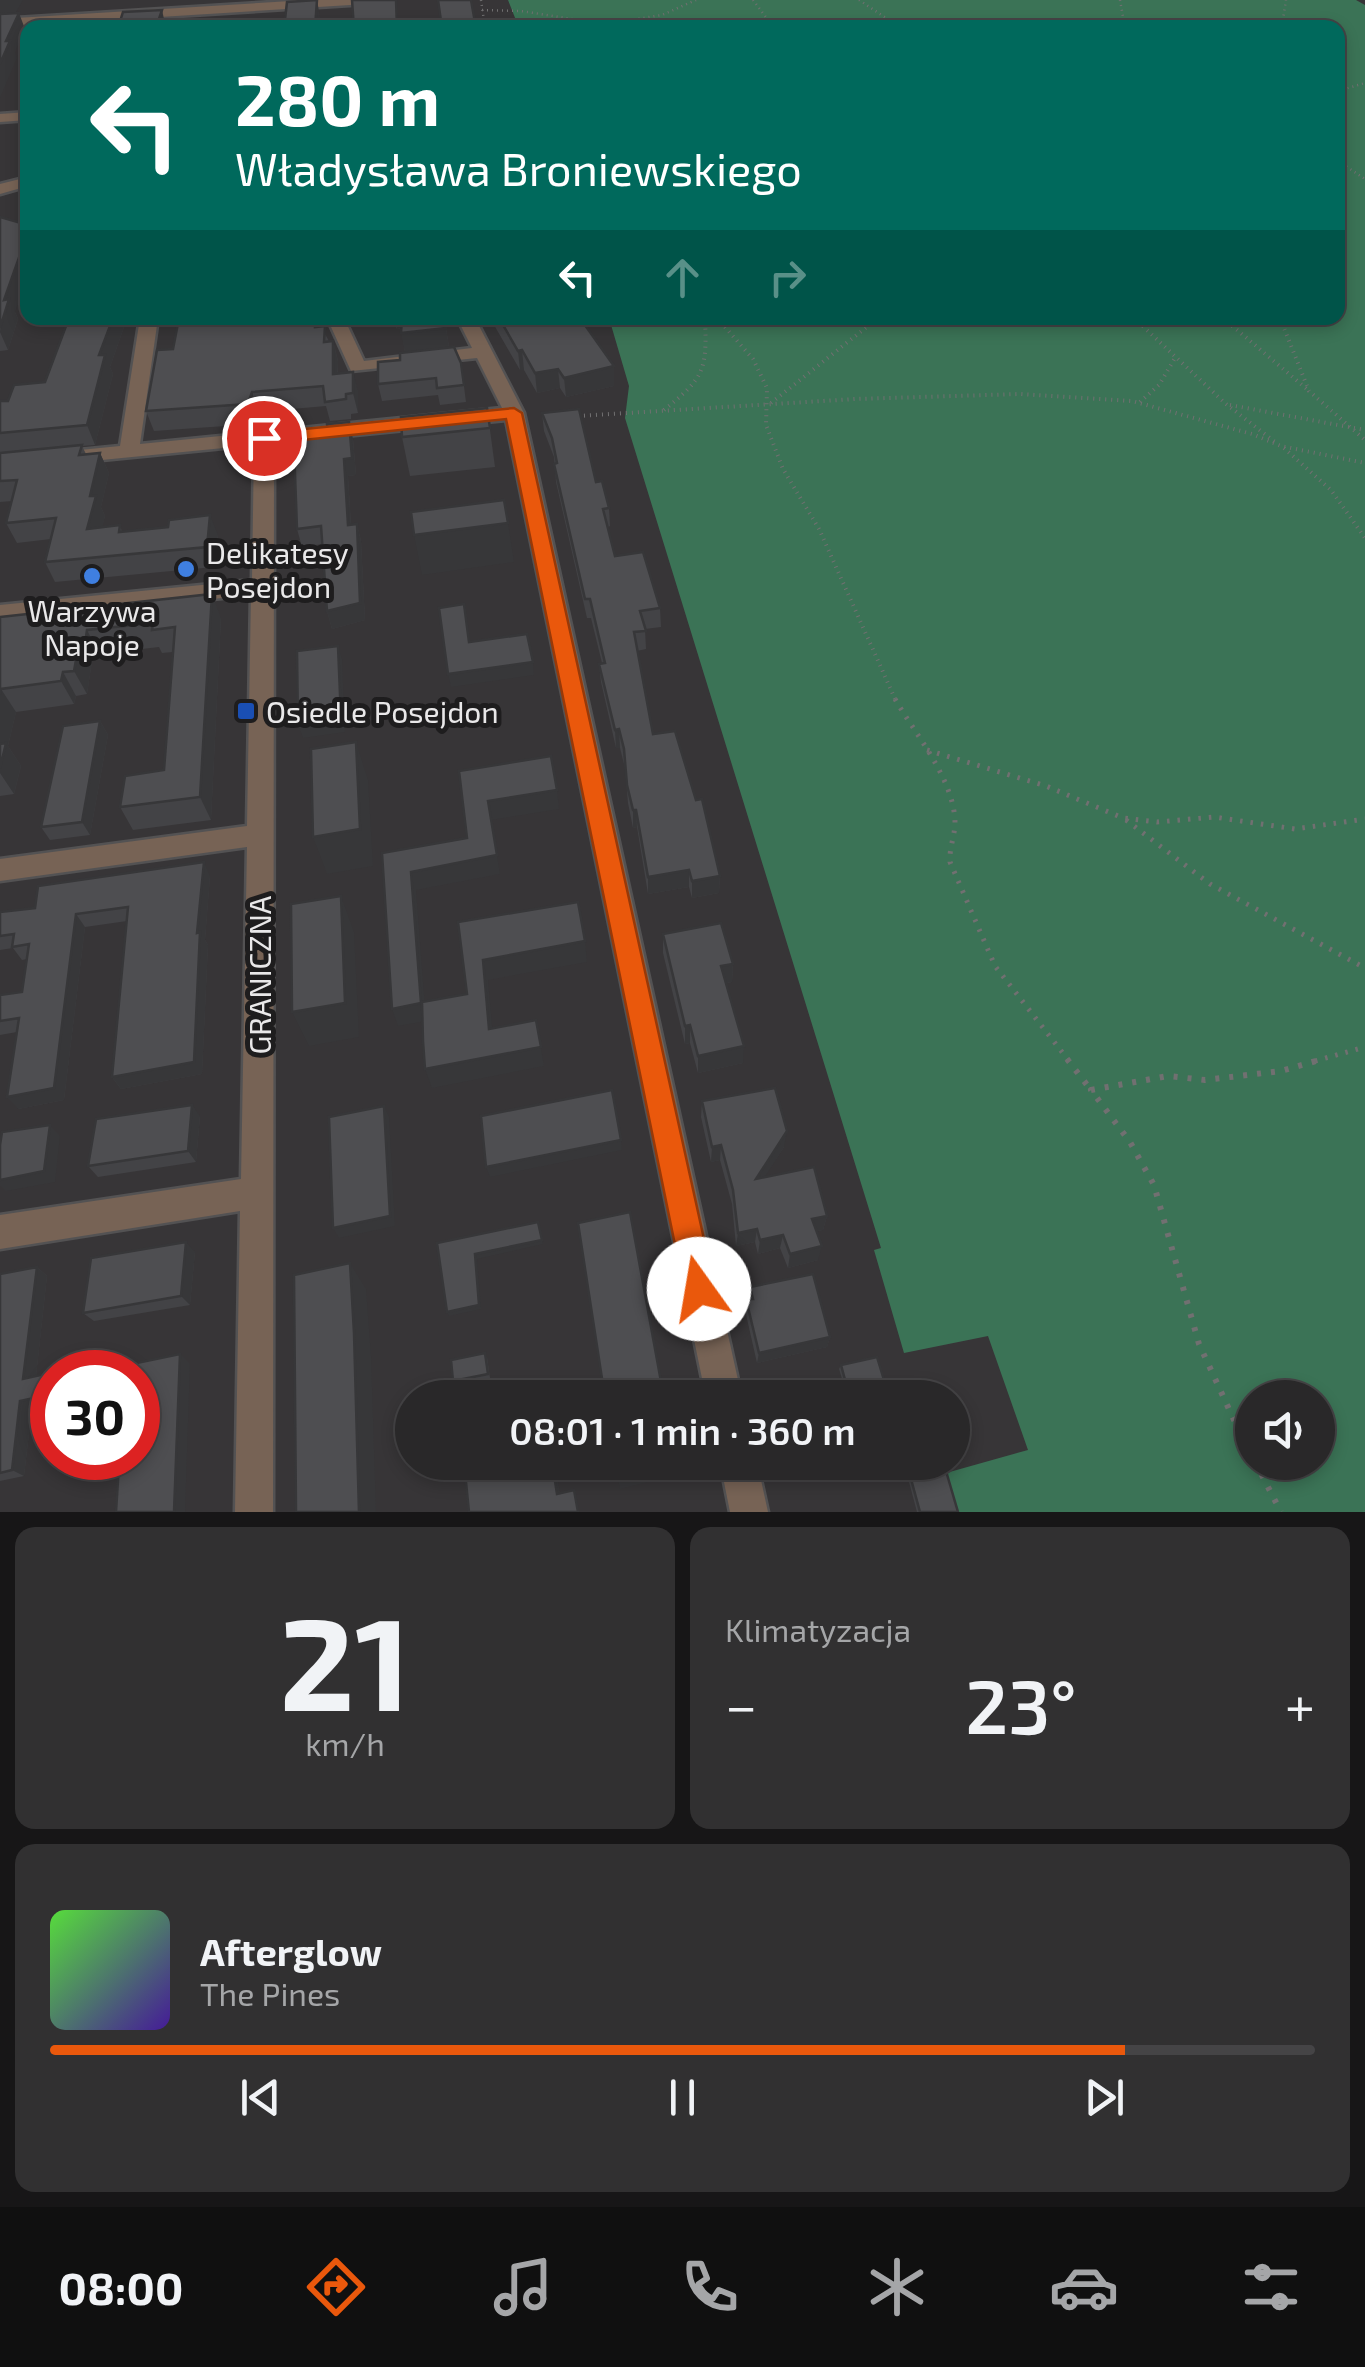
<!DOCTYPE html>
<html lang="pl">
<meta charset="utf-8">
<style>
body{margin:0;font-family:"Exo 2",sans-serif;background:#313031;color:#f1f3f6;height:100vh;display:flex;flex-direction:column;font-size:38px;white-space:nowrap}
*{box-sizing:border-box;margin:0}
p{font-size:32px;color:#a5a6a8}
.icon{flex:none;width:55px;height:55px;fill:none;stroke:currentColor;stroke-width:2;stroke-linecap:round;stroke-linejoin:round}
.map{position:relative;height:1512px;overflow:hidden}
.details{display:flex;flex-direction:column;gap:15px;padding:15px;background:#171617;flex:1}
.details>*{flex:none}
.top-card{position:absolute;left:20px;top:20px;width:1325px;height:305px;border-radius:20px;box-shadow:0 5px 15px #0003,0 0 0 2px #454446;background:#00695c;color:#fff;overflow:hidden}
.buttons{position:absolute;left:1235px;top:1380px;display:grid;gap:20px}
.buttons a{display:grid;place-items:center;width:100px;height:100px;border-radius:50%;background:#292829;box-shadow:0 5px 15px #0003,0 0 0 2px #454446;font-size:50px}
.speed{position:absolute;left:30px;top:1350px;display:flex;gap:20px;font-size:50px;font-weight:700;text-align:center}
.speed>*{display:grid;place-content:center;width:130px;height:130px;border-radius:50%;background:#292829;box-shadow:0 5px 15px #0003,0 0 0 2px #454446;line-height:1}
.speed .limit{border:15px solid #d22;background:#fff;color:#111}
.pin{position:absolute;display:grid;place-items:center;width:85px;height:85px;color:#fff;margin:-42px;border:5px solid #fff;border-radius:50%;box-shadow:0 2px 10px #0007}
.me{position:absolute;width:110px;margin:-55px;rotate:347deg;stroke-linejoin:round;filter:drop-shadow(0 0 8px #0008)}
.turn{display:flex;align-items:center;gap:35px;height:210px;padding:0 50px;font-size:45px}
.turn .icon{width:130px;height:130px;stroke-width:2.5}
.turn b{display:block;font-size:70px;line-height:85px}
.lanes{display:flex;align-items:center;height:95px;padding:0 50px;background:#0003;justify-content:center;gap:50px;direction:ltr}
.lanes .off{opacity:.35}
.big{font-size:75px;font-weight:600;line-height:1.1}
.details .card{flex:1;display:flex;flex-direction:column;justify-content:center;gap:15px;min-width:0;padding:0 35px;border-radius:20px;background:#313031}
.details .dial{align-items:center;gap:0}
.dial b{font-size:130px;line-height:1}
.song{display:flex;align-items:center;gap:30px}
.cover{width:120px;height:120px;border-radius:15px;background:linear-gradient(135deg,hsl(110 70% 55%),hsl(260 70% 35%))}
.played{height:10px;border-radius:5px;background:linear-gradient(90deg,#ea580c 85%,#454446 85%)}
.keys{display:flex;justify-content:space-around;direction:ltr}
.heat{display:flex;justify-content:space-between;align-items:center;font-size:55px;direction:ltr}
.details .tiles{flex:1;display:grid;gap:15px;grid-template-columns:1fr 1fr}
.card:last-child{grid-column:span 2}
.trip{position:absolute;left:395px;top:1380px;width:575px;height:100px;border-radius:50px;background:#292829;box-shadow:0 5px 15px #0003,0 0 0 2px #454446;font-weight:600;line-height:100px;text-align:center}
.tabs{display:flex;height:160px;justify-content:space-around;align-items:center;background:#101010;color:#a5a6a8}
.tabs .icon{width:70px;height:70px}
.tabs .selected{color:#ea580c}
.tabs b{font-size:45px;color:#f1f3f6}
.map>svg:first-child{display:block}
.forest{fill:#3b7356;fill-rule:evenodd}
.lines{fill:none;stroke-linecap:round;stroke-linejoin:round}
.minor-casing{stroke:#535253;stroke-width:5}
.path-far3{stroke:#717071;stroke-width:2.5;stroke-dasharray:1 4;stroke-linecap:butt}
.path-far2{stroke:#717071;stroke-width:4;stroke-dasharray:1 5;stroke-linecap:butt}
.path-far1{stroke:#717071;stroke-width:5;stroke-dasharray:2.5 8;stroke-linecap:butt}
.path{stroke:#717071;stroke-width:6;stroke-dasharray:4 10;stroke-linecap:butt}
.minor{fill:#776355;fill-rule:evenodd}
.wall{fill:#434346}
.shaded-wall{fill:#373739}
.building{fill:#4e4e51;stroke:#373739;stroke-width:2.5}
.route{fill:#ea580c;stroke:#983908;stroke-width:2.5}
.shop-dot{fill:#3f7fe0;stroke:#1e1d1e;stroke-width:4}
.transit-dot{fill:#1a4fb4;stroke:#1e1d1e;stroke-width:4}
.labels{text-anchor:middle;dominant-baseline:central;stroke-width:10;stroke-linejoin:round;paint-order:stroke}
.poi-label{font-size:30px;fill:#e9e8e9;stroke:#1e1d1e;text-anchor:start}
.street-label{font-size:30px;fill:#e9e8e9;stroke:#1e1d1e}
</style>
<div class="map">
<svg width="1365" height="1512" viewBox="0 0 1365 1512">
<rect width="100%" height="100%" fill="#373537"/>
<path class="forest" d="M508,0H1356L1365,5V1512H957L946,1473L1028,1450L988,1336L904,1353L874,1250L881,1248L625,418L629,386L609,318H1338V28H519ZM1252,1398H1318V1462H1252Z"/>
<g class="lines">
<defs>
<g id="minor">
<polygon points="307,0 372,0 366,4 0,27 0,19"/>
<polygon points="28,112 28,120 0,122 0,114"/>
<polygon points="28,177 28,186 0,194 0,184"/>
<polygon points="140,318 158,318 140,444 502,408 477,358 351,371 327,318 344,318 364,361 472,348 457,318 475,318 524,413 742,1398 706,1398 506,420 274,443 273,1512 235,1512 240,1211 0,1249 0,1215 241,1179 247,847 0,881 0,859 247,826 251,595 0,621 0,605 252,580 254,445 0,470 0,458 120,446"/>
<polygon points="720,1462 757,1462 768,1512 730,1512"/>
</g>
</defs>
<use href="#minor" class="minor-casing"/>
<g class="path-far3">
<polyline points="481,0 485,28"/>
<polyline points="753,0 774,28"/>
<polyline points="859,0 901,28"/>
<polyline points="1120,0 1125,28"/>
<polyline points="482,10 521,11 604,24 603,28"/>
<polyline points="604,24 662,15 696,0"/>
<polyline points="617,24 644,28"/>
<polyline points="1276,28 1283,19 1286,0"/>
<polyline points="1338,91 1365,83"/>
<polyline points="1338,161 1365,179"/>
</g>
<g class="path-far2">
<polyline points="717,318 753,359 767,388 766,425 783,469 819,529 896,701"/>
<polyline points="1134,318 1226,404 1275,442"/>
<polyline points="1223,318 1308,390"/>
<polyline points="1280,318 1309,391 1365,440"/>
<polyline points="1140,402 1159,385 1175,358"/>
<polyline points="771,403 878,318"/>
<polyline points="1230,405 1365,430"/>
<path d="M664,410C705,377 707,370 705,318"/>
<polyline points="578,416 855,399 1020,394 1132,401 1252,434 1281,446 1365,463"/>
<polyline points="1284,448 1331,490 1365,538"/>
</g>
<g class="path-far1">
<path d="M895,699C915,734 954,779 955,822C955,836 949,848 950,862L995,966L1069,1061"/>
<polyline points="927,750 1046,786 1123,818 1157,822 1214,817 1295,829 1365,819"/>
<polyline points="1126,820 1210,884 1365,968"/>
<polyline points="1315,1061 1365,1047"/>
</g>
<g class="path">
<polyline points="1067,1059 1091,1090"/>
<polyline points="1252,1459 1199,1344 1154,1185 1130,1142 1091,1090 1168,1076 1205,1080 1281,1071 1323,1059"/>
<polyline points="1255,1462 1281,1512"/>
</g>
<use href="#minor" class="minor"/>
</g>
<g class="wall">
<polygon points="0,217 15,312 18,319 8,350 0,351"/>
<polygon points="69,318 127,318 128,326 124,327 110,367 113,374 95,445 82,446 86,454 100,453 109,473 101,507 105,516 102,527 120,525 122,532 218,535 214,567 55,582 45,562 51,539 17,543 6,523 12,501 0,502 0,401 8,401 45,382"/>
<polygon points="167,318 238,318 240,322 321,327 329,341 333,341 338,361 338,373 358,391 358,413 351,414 351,419 330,421 326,406 258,412 254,424 154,431 146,411 173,349 177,327 171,327"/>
<polygon points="391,318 441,318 446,328 449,347 461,363 466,402 440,405 438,395 382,401 378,384 405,352 401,329 397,329"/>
<polygon points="490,318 580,318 614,366 614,386 566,397 560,388 537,393 524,370 520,370"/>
<polygon points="487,408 495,467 410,476 402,437"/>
<polygon points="542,413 596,482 609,508 610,526 608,527 615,556 660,608 661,627 645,629 646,649 637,651 653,734 720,876 719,893 692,898 689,887 648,894 637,827 633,828 628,803 625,768 620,748 616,748 601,682 599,664 602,663 591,618 587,618 556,482 554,457 544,431"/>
<polygon points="353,439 356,475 348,476 351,525 357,524 361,541 365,620 332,629 327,611 322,544 302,547 297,529"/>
<polygon points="0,617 221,618 211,820 133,830 120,807 164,770 173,652 162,653 159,647 99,654 98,660 92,661 87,694 76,696 74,704 16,712 8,746 21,766 14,794 0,796"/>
<polygon points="100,721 108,735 90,835 50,840 41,827"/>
<polygon points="210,876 205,940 208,945 202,1074 121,1089 112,1077 127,921 85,927 64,1100 18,1109 17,1032 0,1035 0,995 22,992 27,959 22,960 13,948 0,950 0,912 35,908"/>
<polygon points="663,934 733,964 732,982 726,983 743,1063 698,1073 690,1043 685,1044 663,953"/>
<polygon points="702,1101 784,1147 764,1177 827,1216 823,1230 816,1231 818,1260 788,1268 780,1248 758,1254 755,1242 736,1246 732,1204 720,1160 711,1162 701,1117"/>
<polygon points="200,1116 196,1162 98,1177 88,1166"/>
<polygon points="195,1252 190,1305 94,1321 83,1313"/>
<polygon points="37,1267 47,1276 36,1376 99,1362 110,1370 52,1372 52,1404 32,1408 24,1476 0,1481 0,1274"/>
<polygon points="750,1287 830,1337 827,1347 757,1363 745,1310 746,1299 748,1299"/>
<polygon points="487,1357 490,1378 455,1385 453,1381"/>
<polygon points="190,1363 119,1474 110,1476 97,1469"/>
<polygon points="841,1365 884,1380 882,1384 848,1391 843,1382 839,1369"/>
<polygon points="780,1462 846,1462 844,1467 784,1481"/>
<polygon points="911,1479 958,1512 917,1512 909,1482"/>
</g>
<g class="shaded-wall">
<polygon points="0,0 23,0 15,14 0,18"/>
<polygon points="317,0 320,17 320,28 315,28"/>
<polygon points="162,10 166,28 156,28"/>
<polygon points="19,13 25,29 15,52 17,58 0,98 0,64 6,41"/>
<polygon points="28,232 28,274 15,312 18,319 8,350 0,332 4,300"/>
<polygon points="113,318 127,318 128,326 124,327 110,367 113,374 95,445 87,425 99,355"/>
<polygon points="315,318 321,318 320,346 315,327"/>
<polygon points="394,318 405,318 407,328 397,329"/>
<polygon points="446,328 449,347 405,352 401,333"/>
<polygon points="333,341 338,361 337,393 333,374"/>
<polygon points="522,350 524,370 520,370 518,351"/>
<polygon points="614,366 614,386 566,397 564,378"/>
<polygon points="558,369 560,388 537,393 535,373"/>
<polygon points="353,372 358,391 358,413 353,393"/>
<polygon points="252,392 258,412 254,424 248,404"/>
<polygon points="349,422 353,439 356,475 348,476 352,543 348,525 344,459"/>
<polygon points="100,453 109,473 101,507 105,516 97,549 87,529 90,496"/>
<polygon points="210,515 218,535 214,567 207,547"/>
<polygon points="508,523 514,562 422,575 414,535"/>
<polygon points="357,524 361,541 365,620 332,629 327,611"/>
<polygon points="212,594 221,618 211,820 200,797"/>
<polygon points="87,630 99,654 98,660 86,637"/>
<polygon points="80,638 92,661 87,694 74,671"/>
<polygon points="338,646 342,659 345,732 303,738 298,724"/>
<polygon points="533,662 534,675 451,687 448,674"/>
<polygon points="63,672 76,696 74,704 61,681"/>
<polygon points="1,689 16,712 8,746 21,766 14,794 0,773 0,694"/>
<polygon points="100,721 108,735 90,835 82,822"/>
<polygon points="619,729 620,748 616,748 615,730"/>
<polygon points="356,742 368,780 373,866 327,874 313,837"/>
<polygon points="557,790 559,809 491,820 500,874 416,890 426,1021 398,1026 392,1009 411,872 497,855 488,801"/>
<polygon points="633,810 636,810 637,827 633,828"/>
<polygon points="204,862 210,876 205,940 208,945 202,1074 121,1089 112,1077 197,933"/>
<polygon points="689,870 689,887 648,894 648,877"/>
<polygon points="720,876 719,893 692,898 692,881"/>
<polygon points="341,896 354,932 359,1037 309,1046 292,1012"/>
<polygon points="76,914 85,927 64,1100 18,1109 7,1097"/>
<polygon points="585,941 587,962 488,980 494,1048 489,1029 483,960"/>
<polygon points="733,964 732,982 720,984 721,966"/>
<polygon points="536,1020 544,1066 432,1088 425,1069"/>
<polygon points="690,1025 690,1043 685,1044 685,1026"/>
<polygon points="744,1046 743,1063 698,1073 698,1056"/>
<polygon points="192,1105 200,1116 196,1162 188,1151"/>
<polygon points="384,1106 389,1117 395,1226 339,1238 333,1228"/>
<polygon points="50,1125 60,1136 55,1182 6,1191 0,1186 0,1180"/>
<polygon points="787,1131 784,1147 754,1194 756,1179"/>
<polygon points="621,1140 622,1150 490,1177 486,1167"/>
<polygon points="721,1145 720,1160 711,1162 712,1147"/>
<polygon points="827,1216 823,1230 809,1233 812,1219"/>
<polygon points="757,1229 755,1242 736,1246 738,1233"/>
<polygon points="783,1235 780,1248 758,1254 760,1240"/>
<polygon points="542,1240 543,1244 477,1259 481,1309 449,1316 447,1312 475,1254"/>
<polygon points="186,1242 195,1252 190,1305 181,1296"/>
<polygon points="822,1246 818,1260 788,1268 790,1254"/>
<polygon points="350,1263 366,1289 371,1356 376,1512 359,1512"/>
<polygon points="37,1267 47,1276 35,1386 23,1379"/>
<polygon points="830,1337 827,1347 757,1363 759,1353"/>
<polygon points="180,1354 190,1363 185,1512 174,1512"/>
<polygon points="99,1362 110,1370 109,1372 98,1372"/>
<polygon points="52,1394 52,1404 32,1408 24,1476 12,1470 20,1401"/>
<polygon points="552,1462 555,1462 562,1506 557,1494"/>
<polygon points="669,1462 676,1462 676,1475 620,1489 617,1475"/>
<polygon points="826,1462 846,1462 844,1467 784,1481 787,1472"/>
</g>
<g class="building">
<polygon points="317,0 315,28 284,28 287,2"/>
<polygon points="352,0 396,0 397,28 354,28"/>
<polygon points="438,0 471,0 476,28 442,28"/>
<polygon points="162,10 156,28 118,28 123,12"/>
<polygon points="19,13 6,41 10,41 0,64 0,14"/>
<polygon points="0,217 28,225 28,232 4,300 9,299 0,328"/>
<polygon points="69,318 113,318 99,355 105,355 87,425 0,433 0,401 8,401 14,385 45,382"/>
<polygon points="179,318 234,318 233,322 287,318 315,318 315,327 325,326 324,342 333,341 333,374 353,372 353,393 346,394 346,399 325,402 323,386 252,392 248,404 146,411 157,350 173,349"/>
<polygon points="402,318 441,318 446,328 401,333"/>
<polygon points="499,318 580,318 614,366 564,378 558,369 535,373 522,350 518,351"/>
<polygon points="454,347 461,363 464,385 437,388 436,378 378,384 378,362 400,360 400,353"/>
<polygon points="487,408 490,428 402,437 401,417"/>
<polygon points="579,409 596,482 602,481 609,508 603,509 615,556 643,552 660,608 640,611 646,631 634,632 653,734 675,731 696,800 702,799 720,876 692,881 689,870 648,877 636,810 633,810 627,785 624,749 619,729 615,730 599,664 605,663 590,599 585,599 554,464 557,463 552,438 542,413"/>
<polygon points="349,422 352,458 344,459 348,525 357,524 360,603 327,611 321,526 297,529 294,446 304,444 303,438 328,436 327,424"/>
<polygon points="82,445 79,455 100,453 90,496 96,496 87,529 120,525 119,532 168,527 169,520 210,515 207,547 45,562 56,518 6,523 17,480 0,481 0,453"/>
<polygon points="504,500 508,523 414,535 411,512"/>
<polygon points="212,594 200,797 120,807 125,776 164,770 175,627 152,630 153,623 87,630 86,637 80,638 74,671 63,672 61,681 1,689 0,694 0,617"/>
<polygon points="464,604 469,642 527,634 533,662 448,674 439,608"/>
<polygon points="338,646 341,718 298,724 297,651"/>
<polygon points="100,721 82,822 41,827 63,726"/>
<polygon points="356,742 360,829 313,837 311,749"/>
<polygon points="6,743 0,768 0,744"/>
<polygon points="551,756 557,790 488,801 497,855 411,872 421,1003 392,1009 382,853 467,838 459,771"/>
<polygon points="204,862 197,933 200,932 194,1062 112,1077 128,907 76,914 54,1088 7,1097 19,1018 0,1021 0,995 22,992 29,944 12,947 14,934 0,936 0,912 35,908 38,886"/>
<polygon points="341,896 345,1003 292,1012 291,904"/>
<polygon points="578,902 585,941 483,960 489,1029 536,1020 541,1047 425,1069 423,1041 422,1002 467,994 458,922"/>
<polygon points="721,923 733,964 721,966 744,1046 698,1056 690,1025 685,1026 663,934"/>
<polygon points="775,1088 787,1131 756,1179 814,1167 827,1216 812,1219 822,1246 790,1254 783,1235 760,1240 757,1229 738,1233 733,1190 721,1145 712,1147 702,1101"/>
<polygon points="612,1090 621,1140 486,1167 481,1116"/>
<polygon points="192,1105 188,1151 88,1166 96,1119"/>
<polygon points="384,1106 390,1216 333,1228 329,1117"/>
<polygon points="50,1125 44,1171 0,1180 0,1145 2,1132"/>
<polygon points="630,1212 664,1398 605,1398 578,1223"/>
<polygon points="538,1222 542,1240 475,1254 479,1305 447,1312 437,1243"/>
<polygon points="186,1242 181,1296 83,1313 91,1258"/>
<polygon points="350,1263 354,1333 359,1512 296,1512 294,1275"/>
<polygon points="37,1267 23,1379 99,1362 98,1372 52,1372 52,1394 20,1401 12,1470 0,1473 0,1274"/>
<polygon points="813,1274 830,1337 759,1353 746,1299 753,1299 750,1287"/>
<polygon points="485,1353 488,1374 453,1381 451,1360"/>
<polygon points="180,1354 174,1512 116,1512 119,1465 97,1469 98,1458 138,1458 138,1372 126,1372 127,1365"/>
<polygon points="877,1357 884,1380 847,1387 841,1365"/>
<polygon points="846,1382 850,1398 780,1398"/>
<polygon points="464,1462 552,1462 557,1494 574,1490 578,1512 469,1512"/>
<polygon points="615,1462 669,1462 617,1475"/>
<polygon points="785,1462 826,1462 787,1472"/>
<polygon points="946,1471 958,1512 920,1512 911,1479"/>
</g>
<polygon class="route" points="514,408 522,413 715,1289 710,1300 699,1304 688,1300 684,1289 506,419 264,444 255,438 264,433"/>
<g class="shop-dot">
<circle cx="186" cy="569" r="10"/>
<circle cx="92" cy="576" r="10"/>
</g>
<rect class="transit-dot" x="236" y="701" width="20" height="20" rx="5"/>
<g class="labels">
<g class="poi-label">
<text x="206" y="552">Delikatesy<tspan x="206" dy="34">Posejdon</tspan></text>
<text x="92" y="610" text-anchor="middle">Warzywa<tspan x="92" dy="34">Napoje</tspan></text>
<text x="266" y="711">Osiedle Posejdon</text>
</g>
<g class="street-label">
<text transform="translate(259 975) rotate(-90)">GRANICZNA</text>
</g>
</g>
</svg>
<div class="buttons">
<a><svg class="icon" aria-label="sound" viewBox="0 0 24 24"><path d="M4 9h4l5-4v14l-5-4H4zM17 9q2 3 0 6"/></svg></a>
</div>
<div class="speed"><div class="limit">30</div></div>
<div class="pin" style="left:264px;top:438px;background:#d93025"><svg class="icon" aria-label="arrive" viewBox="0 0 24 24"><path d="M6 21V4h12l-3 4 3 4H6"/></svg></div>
<svg class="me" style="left:699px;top:1289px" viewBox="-20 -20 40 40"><circle r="19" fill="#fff"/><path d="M0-13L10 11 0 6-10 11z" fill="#ea580c"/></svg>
<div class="trip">08:01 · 1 min · 360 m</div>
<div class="top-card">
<div class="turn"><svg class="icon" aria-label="left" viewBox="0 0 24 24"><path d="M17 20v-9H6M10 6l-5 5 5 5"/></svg><div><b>280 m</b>Władysława Broniewskiego</div></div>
<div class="lanes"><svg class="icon" aria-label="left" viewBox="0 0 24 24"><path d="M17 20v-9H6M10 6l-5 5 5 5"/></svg><svg class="icon off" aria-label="ahead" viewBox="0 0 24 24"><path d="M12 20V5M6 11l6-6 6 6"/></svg><svg class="icon off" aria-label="right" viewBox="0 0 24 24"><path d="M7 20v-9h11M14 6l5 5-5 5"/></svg></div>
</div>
</div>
<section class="details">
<div class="tiles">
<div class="card dial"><b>21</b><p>km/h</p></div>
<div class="card"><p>Klimatyzacja</p>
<div class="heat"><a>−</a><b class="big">23°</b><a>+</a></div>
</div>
<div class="card">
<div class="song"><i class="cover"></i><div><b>Afterglow</b><p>The Pines</p></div></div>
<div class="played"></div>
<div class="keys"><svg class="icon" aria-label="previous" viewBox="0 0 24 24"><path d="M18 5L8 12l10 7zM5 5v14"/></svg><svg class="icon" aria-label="pause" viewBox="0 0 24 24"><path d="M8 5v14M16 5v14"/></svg><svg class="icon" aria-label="next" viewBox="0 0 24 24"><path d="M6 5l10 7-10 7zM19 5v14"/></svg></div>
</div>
</div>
</section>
<nav class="tabs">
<b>08:00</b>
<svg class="icon selected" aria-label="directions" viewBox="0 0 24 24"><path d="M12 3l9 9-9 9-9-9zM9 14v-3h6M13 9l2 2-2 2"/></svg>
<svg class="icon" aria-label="music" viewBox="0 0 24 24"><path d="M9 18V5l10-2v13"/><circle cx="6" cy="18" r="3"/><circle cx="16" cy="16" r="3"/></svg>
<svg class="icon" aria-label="phone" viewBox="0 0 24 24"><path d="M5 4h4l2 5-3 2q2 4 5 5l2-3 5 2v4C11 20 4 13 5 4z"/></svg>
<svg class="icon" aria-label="climate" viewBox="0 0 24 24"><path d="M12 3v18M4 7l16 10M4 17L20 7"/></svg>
<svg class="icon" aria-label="car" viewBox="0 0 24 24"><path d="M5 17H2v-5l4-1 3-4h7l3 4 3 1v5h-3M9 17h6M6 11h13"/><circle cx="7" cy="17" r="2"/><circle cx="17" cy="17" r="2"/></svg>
<svg class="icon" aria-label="filters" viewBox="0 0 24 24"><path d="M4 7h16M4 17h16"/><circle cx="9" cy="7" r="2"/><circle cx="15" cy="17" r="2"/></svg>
</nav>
